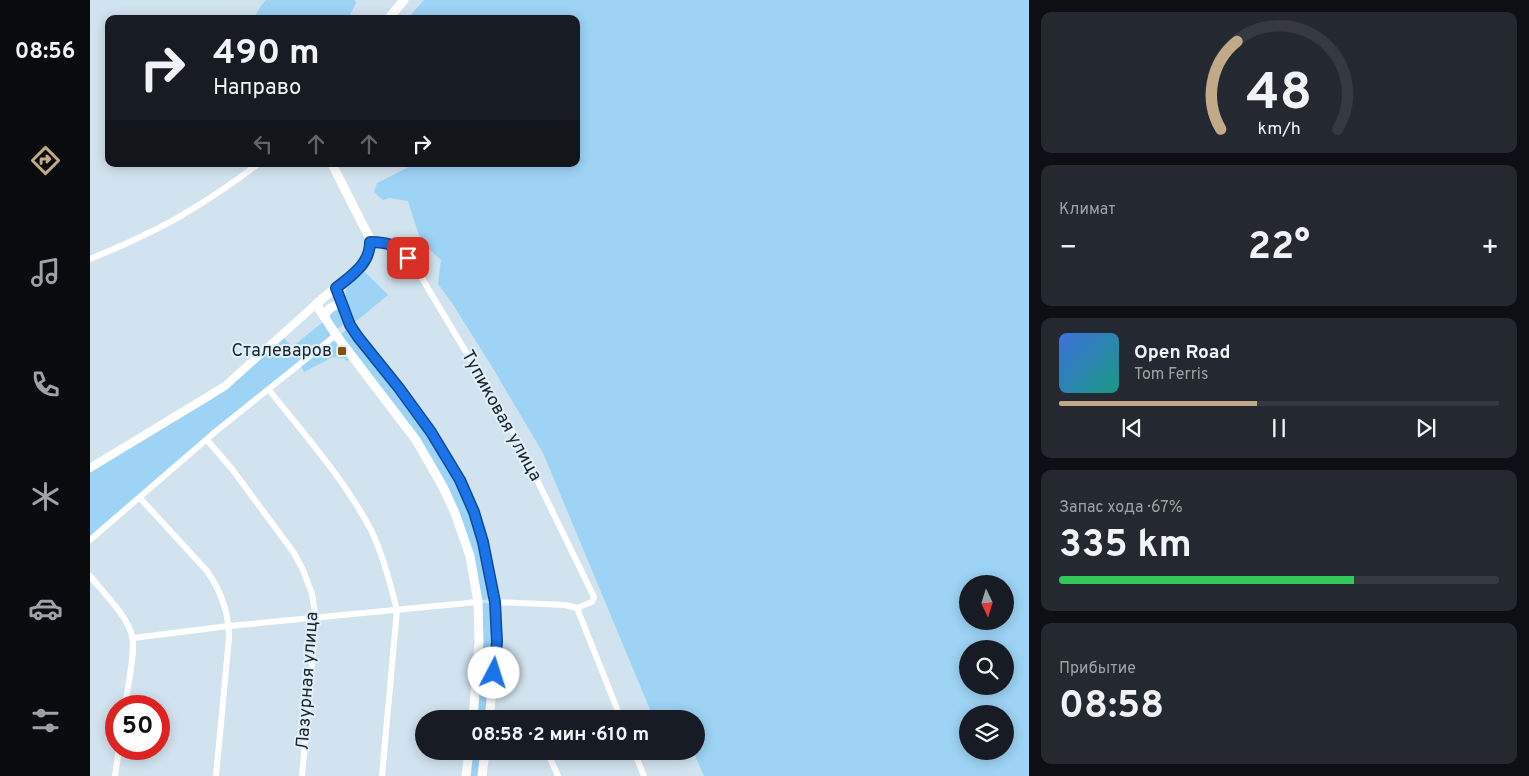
<!DOCTYPE html>
<html lang="ru">
<meta charset="utf-8">
<style>
body{margin:0;font-family:Overpass,sans-serif;background:#242831;color:#f1f3f6;height:100vh;display:flex;flex-direction:column;font-size:19px;white-space:nowrap}
*{box-sizing:border-box;margin:0}
p{font-size:16px;color:#9ea1a6}
.icon{flex:none;width:28px;height:28px;fill:none;stroke:currentColor;stroke-width:2;stroke-linecap:round;stroke-linejoin:round}
.map{position:relative;flex:1;overflow:hidden}
.details{display:flex;flex-direction:column;gap:12px;padding:12px;background:#0d0f14;width:500px}
.details>*{flex:none}
.hud{position:absolute;left:15px;top:15px;width:475px;height:152px;border-radius:10px;box-shadow:0 2px 12px #0003;background:#171b24;color:#f1f3f6;overflow:hidden}
.needle{width:32px;rotate:176deg}
.controls{position:absolute;left:869px;top:575px;display:grid;gap:10px}
.controls a{display:grid;place-items:center;width:55px;height:55px;border-radius:50%;background:#171b24;box-shadow:0 2px 12px #0003;font-size:25px}
.speed{position:absolute;left:15px;top:695px;display:flex;gap:10px;font-size:25px;font-weight:700;text-align:center}
.speed>*{display:grid;place-content:center;width:65px;height:65px;border-radius:50%;background:#171b24;box-shadow:0 2px 12px #0003;line-height:1}
.speed .limit{border:8px solid #d22;background:#fff;color:#111}
.pin{position:absolute;display:grid;place-items:center;width:42px;height:42px;color:#fff;margin:-21px;border-radius:10px;box-shadow:0 2px 8px #0006}
.me{position:absolute;width:55px;margin:-28px;rotate:5deg;stroke-linejoin:round;filter:drop-shadow(0 0 4px #0008)}
.turn{display:flex;align-items:center;gap:18px;height:105px;padding:0 25px;font-size:22px}
.turn .icon{width:65px;height:65px;stroke-width:2.5}
.turn b{display:block;font-size:35px;line-height:42px}
.lanes{display:flex;align-items:center;height:48px;padding:0 25px;background:#0003;justify-content:center;gap:25px;direction:ltr}
.lanes .off{opacity:.35}
.big{font-size:38px;font-weight:700;line-height:1.1}
.details .tile{flex:1;display:flex;flex-direction:column;justify-content:center;gap:8px;min-width:0;padding:0 18px;border-radius:10px;background:#242831}
.details .dial{align-items:center;gap:0}
.dial svg{height:130px;overflow:visible;fill:none;stroke:#363941;stroke-width:7;stroke-linecap:round;text-anchor:middle}
.dial text{fill:#f1f3f6;stroke:none}
.song{display:flex;align-items:center;gap:15px}
.cover{width:60px;height:60px;border-radius:8px;background:linear-gradient(135deg,hsl(220 70% 55%),hsl(170 70% 35%))}
.played{height:5px;border-radius:2px;background:linear-gradient(90deg,#c2a988 45%,#363941 45%)}
.keys{display:flex;justify-content:space-around;direction:ltr}
.heat{display:flex;justify-content:space-between;align-items:center;font-size:28px;direction:ltr}
.charge{height:8px;border-radius:4px;background:linear-gradient(90deg,#34c759 67%,#363941 0)}
.trip{position:absolute;left:325px;top:710px;width:290px;height:50px;border-radius:25px;background:#171b24;box-shadow:0 2px 12px #0003;font-weight:700;line-height:50px;text-align:center}
main{display:flex;flex:1;min-height:0}
.tabs{display:flex;flex-direction:column;width:90px;justify-content:space-around;align-items:center;background:#090b0e;color:#9ea1a6}
.tabs .icon{width:35px;height:35px}
.tabs .current{color:#c2a988}
.tabs b{font-size:22px;color:#f1f3f6}
.map>svg:first-child{display:block}
.green{fill:#9dd3f5;fill-rule:evenodd}
.lines{fill:none;stroke-linecap:round;stroke-linejoin:round}
.minor{stroke:#fff;stroke-width:6}
.tertiary{stroke:#fff;stroke-width:8}
.secondary{stroke:#fff;stroke-width:9}
.route-casing{stroke:#114b97;stroke-width:12}
.route{stroke:#1a73e8;stroke-width:9}
.poi-dot{fill:#884f02;stroke:#def1fc;stroke-width:2}
.labels{text-anchor:middle;dominant-baseline:central;stroke-width:4;stroke-linejoin:round;paint-order:stroke}
.poi-label{font-size:18px;fill:#1d2428;stroke:#def1fc;text-anchor:end}
.street-label{font-size:18px;fill:#1d2428;stroke:#def1fc}
</style>
<main>
<nav class="tabs">
<b>08:56</b>
<svg class="icon current" aria-label="directions" viewBox="0 0 24 24"><path d="M12 3l9 9-9 9-9-9zM9 14v-3h6M13 9l2 2-2 2"/></svg>
<svg class="icon" aria-label="music" viewBox="0 0 24 24"><path d="M9 18V5l10-2v13"/><circle cx="6" cy="18" r="3"/><circle cx="16" cy="16" r="3"/></svg>
<svg class="icon" aria-label="phone" viewBox="0 0 24 24"><path d="M5 4h4l2 5-3 2q2 4 5 5l2-3 5 2v4C11 20 4 13 5 4z"/></svg>
<svg class="icon" aria-label="climate" viewBox="0 0 24 24"><path d="M12 3v18M4 7l16 10M4 17L20 7"/></svg>
<svg class="icon" aria-label="car" viewBox="0 0 24 24"><path d="M5 17H2v-5l4-1 3-4h7l3 4 3 1v5h-3M9 17h6M6 11h13"/><circle cx="7" cy="17" r="2"/><circle cx="17" cy="17" r="2"/></svg>
<svg class="icon" aria-label="filters" viewBox="0 0 24 24"><path d="M4 7h16M4 17h16"/><circle cx="9" cy="7" r="2"/><circle cx="15" cy="17" r="2"/></svg>
</nav>
<div class="map">
<svg width="939" height="776" viewBox="0 0 939 776">
<rect width="100%" height="100%" fill="#d1e3ef"/>
<g class="green">
<polygon points="176,0 264,0 266,3 260,15 262,19 163,19 170,7"/>
<path d="M334,0H939V776H614L603,751H606V719H564L453,453L401,365L362,303L348,284L351,260L331,242L318,201L300,198L293,200L284,192L287,183L317,168L320,164H486V19H317ZM878,584H915V621H878ZM878,649H915V686H878ZM878,714H915V751H878Z"/>
<path d="M275,272L298,295L264,323C260,312 250,296 259,285C262,280 270,276 275,272Z"/>
<path d="M245,308L251,309C255,319 259,321 249,328H246L239,317V313Z"/>
<polygon points="233,322 241,334 240,337 0,537 0,472 121,400 153,375 193,337 202,347"/>
<path d="M257,329L260,331L332,424L364,476L384,522L401,597L399,599L393,600L391,597C383,563 376,527 361,494C335,435 289,388 252,336V333Z"/>
<polygon points="242,341 246,341 261,359 257,361 254,358 243,357 214,372 211,366"/>
<polygon points="393,603 400,603 402,606 403,650 396,719 386,719 392,606"/>
<polygon points="382,751 392,751 389,776 379,776"/>
</g>
<g class="lines">
<g class="minor">
<path d="M280,242C306,242 313,251 327,270L410,409L435,455L504,597L502,602L487,608"/>
<path d="M0,259C17,252 34,245 50,237C92,218 131,192 168,164"/>
<path d="M179,390C215,435 254,479 281,530C293,555 300,583 307,610L292,776"/>
<polyline points="117,440 142,469 204,553 213,570 222,594 226,618 212,776"/>
<path d="M50,498L117,571C131,591 139,613 139,638L126,776"/>
<polyline points="0,540 125,432 246,335"/>
<path d="M0,576C13,592 38,617 42,636C46,651 37,690 35,706"/>
<polyline points="405,602 475,605 487,608"/>
<polyline points="487,608 531,719"/>
<polyline points="43,638 139,626 388,602"/>
<polyline points="457,751 468,776"/>
<polyline points="544,751 554,776"/>
<polyline points="25,776 29,749"/>
</g>
<polyline class="tertiary" points="0,468 135,386 226,304"/>
<g class="secondary">
<polyline points="298,19 314,0"/>
<path d="M242,164L278,235C282,247 280,255 272,266L226,304L246,335L326,440L353,487L365,513L380,556L388,602L389,642L383,719"/>
<polyline points="246,288 260,325 268,337 309,388 341,432 370,480 384,512 393,543 405,602 407,642 399,719"/>
<path d="M234,317C238,308 243,305 252,304"/>
<polyline points="376,776 379,751"/>
<polyline points="392,776 395,751"/>
</g>
</g>
<g class="lines">
<defs>
<path id="route" d="M318,258C307,245 298,242 280,242C280,264 262,275 246,288L260,325L268,337L309,388L341,432L370,480L384,512L393,542L405,602L407,642L404,673"/>
</defs>
<use href="#route" class="route-casing"/>
<use href="#route" class="route"/>
</g>
<rect class="poi-dot" x="247" y="346" width="10" height="10" rx="2.5"/>
<g class="labels">
<g class="poi-label">
<text x="242" y="351">Сталеваров</text>
</g>
<g class="street-label">
<text transform="translate(411 416) rotate(61)">Тупиковая улица</text>
<text transform="translate(218 681) rotate(-86)">Лазурная улица</text>
</g>
</g>
</svg>
<div class="controls">
<a><svg class="needle" viewBox="-14 -14 28 28"><path d="M0-13l5 13h-10z" fill="#e53935"/><path d="M0 13l5-13h-10z" fill="#9ea1a6"/></svg></a>
<a><svg class="icon" aria-label="search" viewBox="0 0 24 24"><circle cx="10" cy="10" r="6"/><path d="M15 15l6 6"/></svg></a>
<a><svg class="icon" aria-label="layers" viewBox="0 0 24 24"><path d="M12 4l9 5-9 5-9-5zM3 14l9 5 9-5"/></svg></a>
</div>
<div class="speed"><div class="limit">50</div></div>
<div class="pin" style="left:318px;top:258px;background:#d93025"><svg class="icon" aria-label="arrive" viewBox="0 0 24 24"><path d="M6 21V4h12l-3 4 3 4H6"/></svg></div>
<svg class="me" style="left:404px;top:673px" viewBox="-20 -20 40 40"><circle r="19" fill="#fff"/><path d="M0-13L10 11 0 6-10 11z" fill="#1a73e8"/></svg>
<div class="trip">08:58 · 2 мин · 610 m</div>
<div class="hud">
<div class="turn"><svg class="icon" aria-label="right" viewBox="0 0 24 24"><path d="M7 20v-9h11M14 6l5 5-5 5"/></svg><div><b>490 m</b>Направо</div></div>
<div class="lanes"><svg class="icon off" aria-label="left" viewBox="0 0 24 24"><path d="M17 20v-9H6M10 6l-5 5 5 5"/></svg><svg class="icon off" aria-label="ahead" viewBox="0 0 24 24"><path d="M12 20V5M6 11l6-6 6 6"/></svg><svg class="icon off" aria-label="ahead" viewBox="0 0 24 24"><path d="M12 20V5M6 11l6-6 6 6"/></svg><svg class="icon" aria-label="right" viewBox="0 0 24 24"><path d="M7 20v-9h11M14 6l5 5-5 5"/></svg></div>
</div>
</div>
<section class="details">
<div class="tile dial"><svg viewBox="0 0 100 80">
<path d="M14 69A42 42 0 1 1 86 69"/>
<path d="M14 69A42 42 0 0 1 24 15" stroke="#c2a988"/>
<text x="50" y="56" font-size="32" font-weight="700">48</text>
<text x="50" y="72" font-size="11">km/h</text>
</svg></div>
<div class="tile"><p>Климат</p>
<div class="heat"><a>−</a><b class="big">22°</b><a>+</a></div>
</div>
<div class="tile">
<div class="song"><i class="cover"></i><div><b>Open Road</b><p>Tom Ferris</p></div></div>
<div class="played"></div>
<div class="keys"><svg class="icon" aria-label="previous" viewBox="0 0 24 24"><path d="M18 5L8 12l10 7zM5 5v14"/></svg><svg class="icon" aria-label="pause" viewBox="0 0 24 24"><path d="M8 5v14M16 5v14"/></svg><svg class="icon" aria-label="next" viewBox="0 0 24 24"><path d="M6 5l10 7-10 7zM19 5v14"/></svg></div>
</div>
<div class="tile"><p>Запас хода · 67%</p><b class="big">335 km</b><div class="charge"></div></div>
<div class="tile"><p>Прибытие</p><b class="big">08:58</b></div>
</section>
</main>
